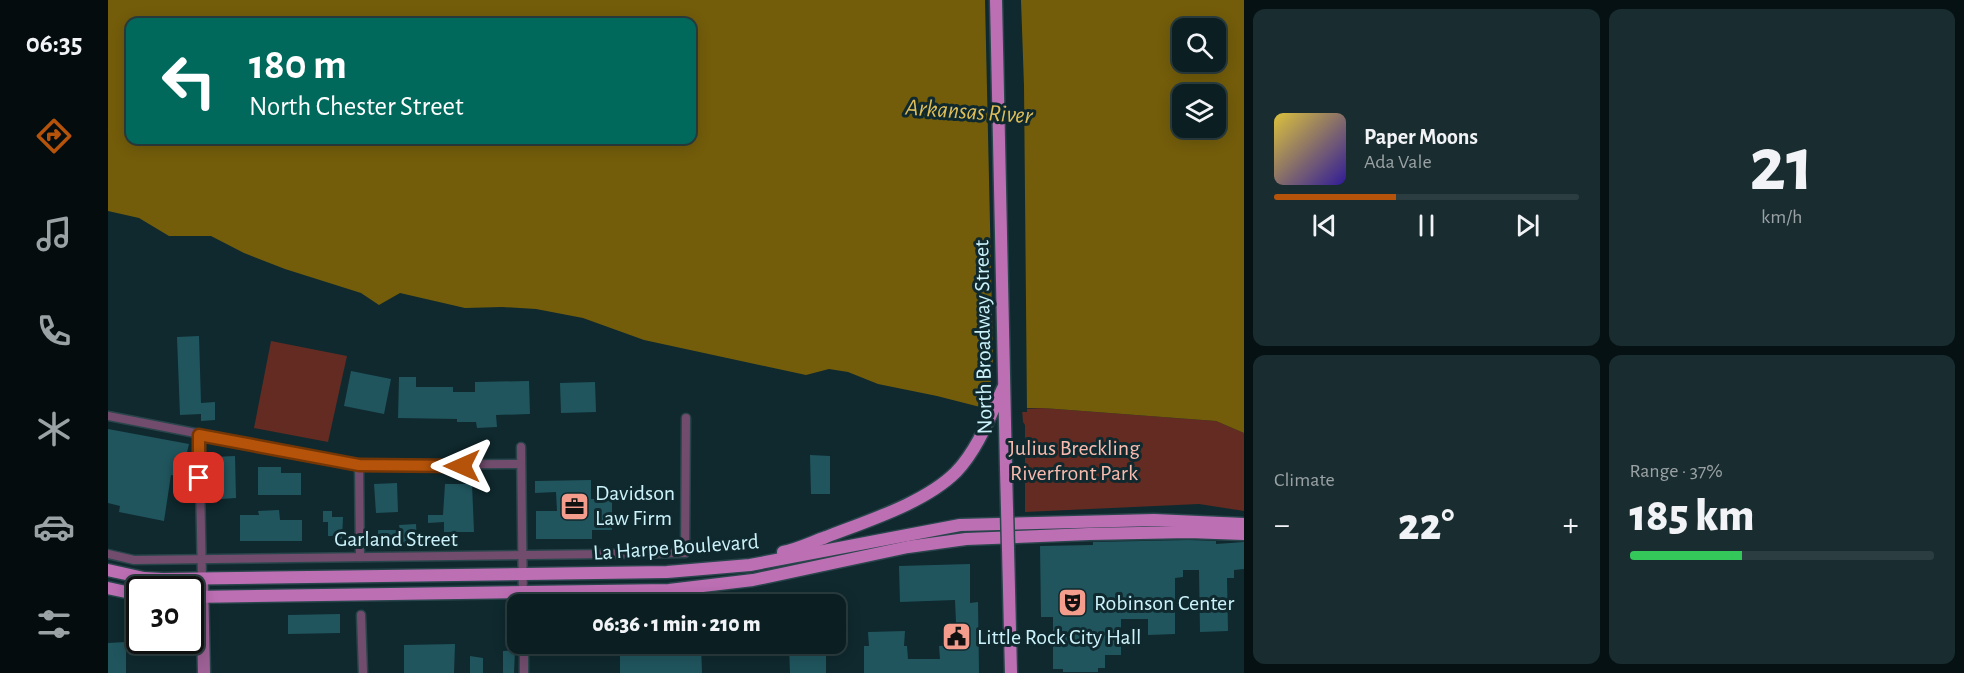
<!DOCTYPE html>
<meta charset="utf-8">
<style>
body{margin:0;font-family:"Alegreya Sans",sans-serif;background:#192c2f;color:#f1f3f6;height:100vh;display:flex;flex-direction:column;font-size:22px;white-space:nowrap}
*{box-sizing:border-box;margin:0}
p{font-size:20px;color:#9aa2a5}
.icon{flex:none;width:33px;height:33px;fill:none;stroke:currentColor;stroke-width:2;stroke-linecap:round;stroke-linejoin:round}
.map{position:relative;flex:1;overflow:hidden}
.panel{display:flex;flex-direction:column;gap:9px;padding:9px;background:#061113;width:720px}
.panel>*{flex:none}
.top-card{position:absolute;left:18px;top:18px;width:570px;height:126px;border-radius:12px;box-shadow:0 3px 15px #0003,0 0 0 2px #2b3d40;background:#00695c;color:#fff;overflow:hidden}
.fabs{position:absolute;left:1064px;top:18px;display:grid;gap:12px}
.fabs a{display:grid;place-items:center;width:54px;height:54px;border-radius:12px;background:#0b1f22;box-shadow:0 3px 15px #0003,0 0 0 2px #2b3d40;font-size:30px}
.speed{position:absolute;left:18px;top:576px;display:flex;gap:12px;font-size:30px;font-weight:700;text-align:center}
.speed>*{display:grid;place-content:center;width:78px;height:78px;border-radius:50%;background:#0b1f22;box-shadow:0 3px 15px #0003,0 0 0 2px #2b3d40;line-height:1}
.speed .limit{border:3px solid #111;border-radius:9px;background:#fff;color:#111}
.pin{position:absolute;display:grid;place-items:center;width:51px;height:51px;color:#fff;margin:-26px;border-radius:12px;box-shadow:0 3px 9px #0006}
.me{position:absolute;width:66px;margin:-33px;rotate:270deg;stroke-linejoin:round;filter:drop-shadow(0 0 4px #0008)}
.turn{display:flex;align-items:center;gap:21px;height:126px;padding:0 24px;font-size:27px}
.turn .icon{width:78px;height:78px;stroke-width:2.5}
.turn b{display:block;font-size:42px;line-height:51px}
.big{font-size:45px;font-weight:800;line-height:1.1}
.panel .card{flex:1;display:flex;flex-direction:column;justify-content:center;gap:9px;min-width:0;padding:0 21px;border-radius:12px;background:#192c2f}
.panel .dial{align-items:center;gap:0}
.dial b{font-size:78px;line-height:1}
.song{display:flex;align-items:center;gap:18px}
.cover{width:72px;height:72px;border-radius:9px;background:linear-gradient(135deg,hsl(50 70% 55%),hsl(250 70% 35%))}
.played{height:6px;border-radius:3px;background:linear-gradient(90deg,#b45309 40%,#2b3d40 40%)}
.keys{display:flex;justify-content:space-around;direction:ltr}
.heat{display:flex;justify-content:space-between;align-items:center;font-size:33px;direction:ltr}
.charge{height:9px;border-radius:4px;background:linear-gradient(90deg,#34c759 37%,#2b3d40 0)}
.panel .tiles{flex:1;display:grid;gap:9px;grid-template-columns:repeat(2,1fr)}
.trip{position:absolute;left:399px;top:594px;width:339px;height:60px;border-radius:12px;background:#0b1f22;box-shadow:0 3px 15px #0003,0 0 0 2px #2b3d40;font-weight:800;line-height:60px;text-align:center}
main{display:flex;flex:1;min-height:0}
.tab-bar{display:flex;flex-direction:column;width:108px;justify-content:space-around;align-items:center;background:#040c0e;color:#9aa2a5}
.tab-bar .icon{width:42px;height:42px}
.tab-bar .selected{color:#b45309}
.tab-bar b{font-size:27px;color:#f1f3f6}
.map>svg:first-child{display:block}
.green{fill:#632b22}
.water{fill:#735d0b;fill-rule:evenodd}
.pier{fill:#0f292e}
.building{fill:#20555e}
.lines{fill:none;stroke-linecap:round;stroke-linejoin:round}
.street-casing{stroke:#29454b;stroke-width:11}
.secondary-casing{stroke:#29454b;stroke-width:15}
.primary-casing{stroke:#29454b;stroke-width:15}
.street{stroke:#714c6c;stroke-width:8}
.secondary{stroke:#9c6094;stroke-width:12}
.primary{stroke:#bd6fb4;stroke-width:12}
.primary-bridge-casing{stroke:#29454b;stroke-width:15;stroke-linecap:butt}
.primary-bridge{stroke:#bd6fb4;stroke-width:12}
.route-casing{stroke:#753606;stroke-width:15}
.route{stroke:#b45309;stroke-width:10}
.labels{text-anchor:middle;dominant-baseline:central;stroke-width:6;stroke-linejoin:round;paint-order:stroke}
.street-label{font-size:22px;fill:#ccf3fb;stroke:#0f292e}
.park-label{font-size:22px;fill:#f9bbae;stroke:#0f292e}
.poi-label{font-size:22px;fill:#ccf3fb;stroke:#0f292e;text-anchor:start}
.water-label{font-size:24px;font-style:italic;fill:#dfbe59;stroke:#0f292e}
</style>
<main>
<nav class="tab-bar">
<b>06:35</b>
<svg class="icon selected" aria-label="directions" viewBox="0 0 24 24"><path d="M12 3l9 9-9 9-9-9zM9 14v-3h6M13 9l2 2-2 2"/></svg>
<svg class="icon" aria-label="music" viewBox="0 0 24 24"><path d="M9 18V5l10-2v13"/><circle cx="6" cy="18" r="3"/><circle cx="16" cy="16" r="3"/></svg>
<svg class="icon" aria-label="phone" viewBox="0 0 24 24"><path d="M5 4h4l2 5-3 2q2 4 5 5l2-3 5 2v4C11 20 4 13 5 4z"/></svg>
<svg class="icon" aria-label="climate" viewBox="0 0 24 24"><path d="M12 3v18M4 7l16 10M4 17L20 7"/></svg>
<svg class="icon" aria-label="car" viewBox="0 0 24 24"><path d="M5 17H2v-5l4-1 3-4h7l3 4 3 1v5h-3M9 17h6M6 11h13"/><circle cx="7" cy="17" r="2"/><circle cx="17" cy="17" r="2"/></svg>
<svg class="icon" aria-label="filters" viewBox="0 0 24 24"><path d="M4 7h16M4 17h16"/><circle cx="9" cy="7" r="2"/><circle cx="15" cy="17" r="2"/></svg>
</nav>
<div class="map">
<svg width="1136" height="673" viewBox="0 0 1136 673">
<rect width="100%" height="100%" fill="#0f292e"/>
<g class="green">
<polygon points="163,341 239,356 220,442 146,428"/>
<polygon points="935,408 1108,421 1136,433 1136,511 1091,504 917,512 917,425 915,422 914,409"/>
</g>
<path class="water" d="M0,0H1136V433L1108,421L935,408H876L829,396L770,384L740,372L721,369L698,375L536,340L475,318L428,309L394,307L357,308L292,293L271,305L253,293L177,269L136,253L103,236H61L31,218L0,211ZM22,22H584V140H22ZM1074,28H1107V62H1074ZM1074,94H1107V128H1074Z"/>
<polygon class="pier" points="877,0 913,0 916,86 919,412 876,411 884,376 885,359"/>
<g class="building">
<polygon points="91,336 93,403 107,402 107,420 93,421 93,414 72,415 69,337"/>
<polygon points="243,371 283,379 276,414 236,406"/>
<polygon points="291,377 308,377 308,387 345,387 345,392 367,392 367,382 421,381 422,414 388,415 389,427 369,428 368,422 349,422 349,419 290,418"/>
<polygon points="487,382 488,412 453,413 452,383"/>
<polygon points="0,429 81,444 73,477 63,475 56,521 11,512 12,506 0,503"/>
<polygon points="702,455 722,456 722,494 703,494"/>
<polygon points="127,456 128,498 113,499 113,493 106,493 105,457"/>
<polygon points="150,467 173,467 173,473 193,473 193,495 150,495"/>
<polygon points="483,480 483,499 504,499 504,530 484,530 484,539 428,539 428,511 449,511 448,492 427,493 427,481"/>
<polygon points="289,483 290,512 268,513 266,484"/>
<polygon points="337,484 364,484 366,532 336,532 336,522 320,523 320,515 335,515"/>
<polygon points="171,510 172,520 194,520 194,541 132,541 132,515 151,515 150,511"/>
<polygon points="215,511 224,511 224,517 235,517 234,539 226,539 227,536 220,536 220,522 215,522"/>
<polygon points="308,524 309,541 306,541 306,545 270,544 270,530 292,530 291,525"/>
<polygon points="1081,540 1108,541 1108,544 1136,542 1136,569 1126,570 1126,578 1119,578 1120,631 1092,632 1091,570 1075,570 1075,577 1067,578 1067,634 1040,635 1040,619 1013,619 1013,655 997,655 997,668 990,668 990,672 955,672 955,669 945,669 945,617 933,617 932,546 985,545 985,542"/>
<polygon points="862,564 862,603 870,602 871,673 756,673 756,646 761,646 760,632 797,631 796,646 799,646 800,659 832,659 831,646 849,645 847,600 792,602 791,566"/>
<polygon points="232,614 232,633 180,634 180,615"/>
<polygon points="18,642 18,673 0,673 0,643"/>
<polygon points="347,644 346,673 296,673 296,645"/>
<polygon points="512,644 593,644 594,673 512,673"/>
<polygon points="681,644 718,644 718,673 682,673"/>
<polygon points="407,650 406,673 395,673 395,651"/>
<polygon points="362,656 375,658 375,673 362,673"/>
</g>
<g class="lines">
<defs>
<g id="street">
<polyline points="0,416 251,465 412,464"/>
<polyline points="91,435 94,579"/>
<polyline points="413,447 415,604"/>
<polyline points="251,465 252,557"/>
<polyline points="0,554 26,560 577,553 578,418"/>
<polyline points="253,615 255,673"/>
<polyline points="416,644 416,673"/>
</g>
<polyline id="secondary" points="94,579 96,673"/>
<g id="primary">
<polyline points="888,0 898,469"/>
<polyline points="900,548 903,673"/>
<path d="M675,552C690,549 704,542 718,537C759,521 817,503 848,472C870,449 882,416 895,388"/>
<polyline points="0,570 36,578 55,579 559,572 642,565 852,525 1046,520 1136,524"/>
<polyline points="0,588 32,595"/>
<polyline points="82,597 561,590 645,580 800,547 858,539 981,534 1081,532 1136,534"/>
</g>
</defs>
<use href="#street" class="street-casing"/>
<use href="#secondary" class="secondary-casing"/>
<use href="#primary" class="primary-casing"/>
<use href="#street" class="street"/>
<use href="#secondary" class="secondary"/>
<use href="#primary" class="primary"/>
<defs>
<polyline id="primary-bridge" points="898,469 900,548"/>
</defs>
<use href="#primary-bridge" class="primary-bridge-casing"/>
<use href="#primary-bridge" class="primary-bridge"/>
</g>
<g class="lines">
<defs>
<polyline id="route" points="91,478 91,435 251,465 354,466"/>
</defs>
<use href="#route" class="route-casing"/>
<use href="#route" class="route"/>
</g>
<defs>
<symbol id="office-square" viewBox="-11 -11 22 22"><rect x="-9" y="-9" width="18" height="18" rx="4" fill="#f49d8c" stroke="#0f292e"/><path d="M-6-3h4V-5.5h4V-3h4V5H-6ZM-1-4.5V-3h2v-1.5ZM-6 0V1H6V0Z" fill="#111"/></symbol>
<symbol id="theatre-square" viewBox="-11 -11 22 22"><rect x="-9" y="-9" width="18" height="18" rx="4" fill="#f49d8c" stroke="#0f292e"/><path d="M-5-5.5Q0-4 5-5.5V0Q5 5 0 6Q-5 5-5 0ZM-3.3-2.5H-1v1.5H-3.3ZM1-2.5H3.3v1.5H1ZM-2.8 1Q0 5.5 2.8 1Z" fill="#111"/></symbol>
<symbol id="civic-square" viewBox="-11 -11 22 22"><rect x="-9" y="-9" width="18" height="18" rx="4" fill="#f49d8c" stroke="#0f292e"/><path d="M-.6-6.5H3V-4.5H.6V-3L4-1V1h2V6H-6V1h2V-1L-.6-3ZM-1.2 2.5V6h2.4V2.5Z" fill="#111"/></symbol>
</defs>
<g fill-rule="evenodd">
<use href="#office-square" x="450" y="490" width="33" height="33"/>
<use href="#theatre-square" x="948" y="586" width="33" height="33"/>
<use href="#civic-square" x="832" y="620" width="33" height="33"/>
</g>
<g class="labels">
<g class="street-label">
<text transform="translate(875 337) rotate(-91)">North Broadway Street</text>
<text x="288" y="539">Garland Street</text>
<text transform="translate(568 547) rotate(-4)">La Harpe Boulevard</text>
</g>
<g class="park-label">
<text x="966" y="448">Julius Breckling<tspan x="966" dy="25">Riverfront Park</tspan></text>
</g>
<g class="poi-label">
<text x="487" y="493">Davidson<tspan x="487" dy="25">Law Firm</tspan></text>
<text x="986" y="603">Robinson Center</text>
<text x="869" y="637">Little Rock City Hall</text>
</g>
<g class="water-label">
<text transform="translate(861 112) rotate(4)">Arkansas River</text>
</g>
</g>
</svg>
<div class="fabs">
<a><svg class="icon" aria-label="search" viewBox="0 0 24 24"><circle cx="10" cy="10" r="6"/><path d="M15 15l6 6"/></svg></a>
<a><svg class="icon" aria-label="layers" viewBox="0 0 24 24"><path d="M12 4l9 5-9 5-9-5zM3 14l9 5 9-5"/></svg></a>
</div>
<div class="speed"><div class="limit">30</div></div>
<div class="pin" style="left:91px;top:478px;background:#d93025"><svg class="icon" aria-label="arrive" viewBox="0 0 24 24"><path d="M6 21V4h12l-3 4 3 4H6"/></svg></div>
<svg class="me" style="left:354px;top:466px" viewBox="-20 -20 40 40"><path d="M0-17L14 15 0 8-14 15z" fill="#b45309" stroke="#fff" stroke-width="4"/></svg>
<div class="trip">06:36 · 1 min · 210 m</div>
<div class="top-card">
<div class="turn"><svg class="icon" aria-label="left" viewBox="0 0 24 24"><path d="M17 20v-9H6M10 6l-5 5 5 5"/></svg><div><b>180 m</b>North Chester Street</div></div>
</div>
</div>
<section class="panel">
<div class="tiles">
<div class="card">
<div class="song"><i class="cover"></i><div><b>Paper Moons</b><p>Ada Vale</p></div></div>
<div class="played"></div>
<div class="keys"><svg class="icon" aria-label="previous" viewBox="0 0 24 24"><path d="M18 5L8 12l10 7zM5 5v14"/></svg><svg class="icon" aria-label="pause" viewBox="0 0 24 24"><path d="M8 5v14M16 5v14"/></svg><svg class="icon" aria-label="next" viewBox="0 0 24 24"><path d="M6 5l10 7-10 7zM19 5v14"/></svg></div>
</div>
<div class="card dial"><b>21</b><p>km/h</p></div>
<div class="card"><p>Climate</p>
<div class="heat"><a>−</a><b class="big">22°</b><a>+</a></div>
</div>
<div class="card"><p>Range · 37%</p><b class="big">185 km</b><div class="charge"></div></div>
</div>
</section>
</main>
